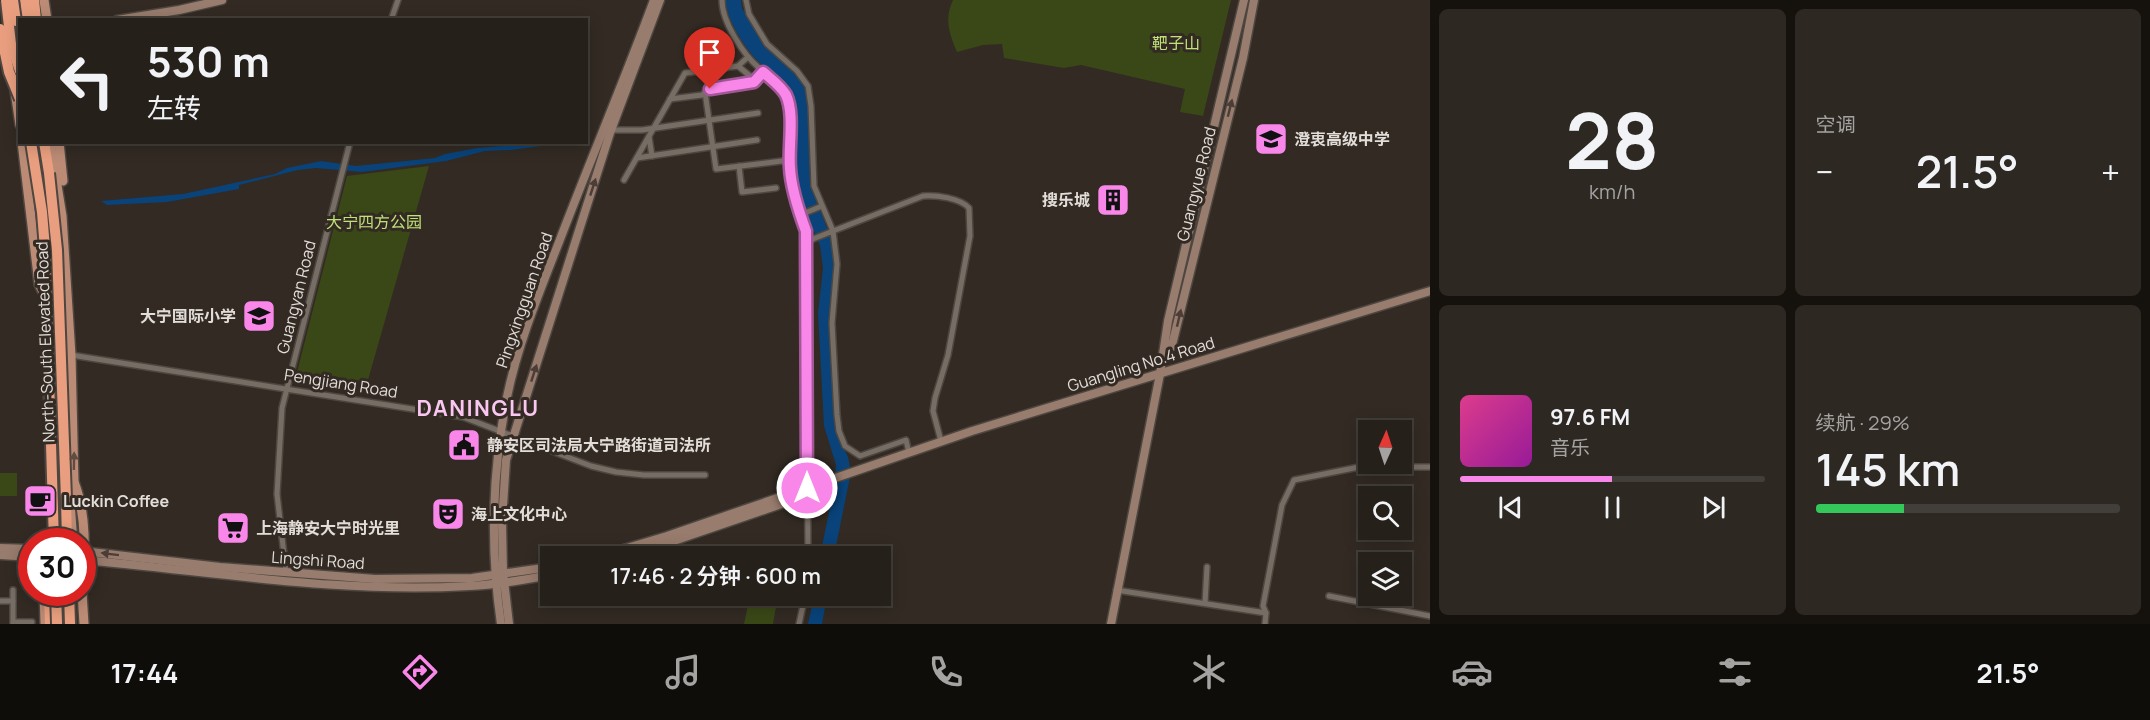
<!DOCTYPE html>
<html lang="zh">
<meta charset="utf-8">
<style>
body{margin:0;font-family:Manrope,"Noto Sans SC",sans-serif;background:#2e2823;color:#f1f3f6;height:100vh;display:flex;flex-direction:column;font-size:22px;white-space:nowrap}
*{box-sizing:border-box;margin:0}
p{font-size:20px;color:#a4a3a2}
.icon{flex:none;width:33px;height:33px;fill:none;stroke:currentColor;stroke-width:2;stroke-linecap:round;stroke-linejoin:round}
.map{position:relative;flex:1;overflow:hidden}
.panel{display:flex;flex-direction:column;gap:9px;padding:9px;background:#15120e;width:720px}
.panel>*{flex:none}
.top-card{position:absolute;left:18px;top:18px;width:570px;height:126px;border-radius:0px;box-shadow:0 3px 15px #0003,0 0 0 2px #423e39;background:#26201a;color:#f1f3f6;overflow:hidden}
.needle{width:39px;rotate:3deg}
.tools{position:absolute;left:1358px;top:420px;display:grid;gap:12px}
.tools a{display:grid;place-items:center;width:54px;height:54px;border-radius:0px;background:#26201a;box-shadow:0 3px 15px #0003,0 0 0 2px #423e39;font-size:30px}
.speed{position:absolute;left:18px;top:528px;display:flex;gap:12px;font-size:30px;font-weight:700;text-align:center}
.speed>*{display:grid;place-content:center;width:78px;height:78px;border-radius:50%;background:#26201a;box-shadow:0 3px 15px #0003,0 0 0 2px #423e39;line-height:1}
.speed .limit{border:9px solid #d22;background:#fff;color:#111}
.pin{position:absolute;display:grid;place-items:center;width:51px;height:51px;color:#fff;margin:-62px -26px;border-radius:50% 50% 50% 0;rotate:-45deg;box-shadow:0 0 6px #0007}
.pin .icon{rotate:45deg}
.me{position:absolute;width:66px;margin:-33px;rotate:0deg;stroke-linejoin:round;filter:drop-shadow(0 0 4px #0008)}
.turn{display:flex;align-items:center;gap:21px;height:126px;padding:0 30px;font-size:27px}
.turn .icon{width:78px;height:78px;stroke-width:2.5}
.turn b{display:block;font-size:42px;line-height:51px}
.big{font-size:45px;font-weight:600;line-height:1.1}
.panel .card{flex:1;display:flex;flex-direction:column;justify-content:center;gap:9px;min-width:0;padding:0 21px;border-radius:9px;background:#2e2823}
.panel .dial{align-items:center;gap:0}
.dial b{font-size:78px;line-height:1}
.song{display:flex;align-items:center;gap:18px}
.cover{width:72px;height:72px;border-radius:9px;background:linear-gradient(135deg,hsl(330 70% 55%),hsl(300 70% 35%))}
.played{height:6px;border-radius:3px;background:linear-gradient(90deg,#f987e9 50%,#423e39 50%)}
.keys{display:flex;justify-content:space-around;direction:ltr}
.heat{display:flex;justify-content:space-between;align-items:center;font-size:33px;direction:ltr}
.charge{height:9px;border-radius:4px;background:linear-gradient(90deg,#34c759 29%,#423e39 0)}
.panel .tiles{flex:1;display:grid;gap:9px;grid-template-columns:repeat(2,1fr)}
.trip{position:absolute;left:540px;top:546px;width:351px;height:60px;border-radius:0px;background:#26201a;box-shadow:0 3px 15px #0003,0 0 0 2px #423e39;font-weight:600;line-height:60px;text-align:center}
.tabs{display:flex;height:96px;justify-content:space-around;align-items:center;background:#0f0d0a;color:#a4a3a2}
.tabs .icon{width:42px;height:42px}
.tabs .active{color:#f987e9}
.tabs b{font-size:27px;color:#f1f3f6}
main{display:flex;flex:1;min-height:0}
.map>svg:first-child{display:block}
.green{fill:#3a4817}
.water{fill:#09437a}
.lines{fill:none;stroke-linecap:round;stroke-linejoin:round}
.street-casing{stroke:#4e4741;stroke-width:8}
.secondary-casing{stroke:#4e4741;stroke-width:11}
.primary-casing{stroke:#4e4741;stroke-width:12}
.highway-casing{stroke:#4e4741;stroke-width:14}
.street{stroke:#766d65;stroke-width:5}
.secondary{stroke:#987c6d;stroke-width:8}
.primary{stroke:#bb8b75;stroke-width:9}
.highway{stroke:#e99f7f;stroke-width:10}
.rail{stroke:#9d9791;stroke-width:1.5;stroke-dasharray:10 10;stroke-linecap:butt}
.highway-bridge-casing{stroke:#4e4741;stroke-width:14;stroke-linecap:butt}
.highway-bridge{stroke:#e99f7f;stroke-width:10}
.oneway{fill:#4c3e36}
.oneway2{fill:#624c40}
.route-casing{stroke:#a25897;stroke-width:15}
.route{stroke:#f987e9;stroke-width:10}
.labels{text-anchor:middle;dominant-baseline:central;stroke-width:6;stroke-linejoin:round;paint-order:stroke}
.park-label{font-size:16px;fill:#bfe176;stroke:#322a23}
.poi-label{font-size:16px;font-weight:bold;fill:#e3ddd9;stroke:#322a23;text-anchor:start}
.street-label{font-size:16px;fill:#e3ddd9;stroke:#322a23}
.district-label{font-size:22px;font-weight:bold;letter-spacing:1.5px;fill:#fac7f1;stroke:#322a23}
</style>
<main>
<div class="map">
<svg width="1430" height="624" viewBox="0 0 1430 624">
<rect width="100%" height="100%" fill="#322a23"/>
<g class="green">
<path d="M953,0H1231L1203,116L1180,112L1185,89L1081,65L1064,68L1004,58L1002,44L983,45L957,52C949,33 944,19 953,0Z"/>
<polygon points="429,166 364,394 303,385 296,376 347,176"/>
<rect x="0" y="473" width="17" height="23"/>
<polygon points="750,596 778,596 773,624 744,624"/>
</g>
<g class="water">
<path d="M726,0H741L742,8L764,45L795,73L804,85L808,96L810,185L833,243L835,253L833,285L839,437L848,457L851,472L834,556H820L833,493L836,465L824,426L818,313L823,268L820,246L797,191L795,180C795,152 801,118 790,92C785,80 771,72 761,64C747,52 725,18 726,0Z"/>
<polygon points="540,143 563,143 511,150 485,151 446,161 362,172 316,168 298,170 239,185 239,189 167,202 107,205 101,201 183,194 275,174 287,168 321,161 356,166 435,158 445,154 477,148"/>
<polygon points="814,596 827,596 822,624 808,624"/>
</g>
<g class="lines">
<defs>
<g id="street">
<path d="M722,0C722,22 743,54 759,68C767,76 780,84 785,94C795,112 788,147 790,168C791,189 799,212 806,231L808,556"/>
<path d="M746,0L749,14L767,44L797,71L808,86L811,106L814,186L833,231L923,196C937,195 960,198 969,208L970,236L948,355L935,398L933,411L941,441"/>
<polyline points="391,20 398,0"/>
<polyline points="738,66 756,81"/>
<polyline points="705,92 716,169 790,160"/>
<polyline points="670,99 702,95 710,89 754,82 763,72"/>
<polyline points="611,130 642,130 758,113"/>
<polyline points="649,137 652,156"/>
<polyline points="637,158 757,140"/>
<polyline points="739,166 742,192 776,188"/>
<polyline points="624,180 685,73 738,66 748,57"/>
<polyline points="800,215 822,206"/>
<polyline points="813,239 833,231 837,264 832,323 837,415 839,431 845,446 860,456 906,440 909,453"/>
<polyline points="71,355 463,417 591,466 616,472 644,475 705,475"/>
<polyline points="286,572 277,494 282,408 350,142"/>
<polyline points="1116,590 1266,613"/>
<polyline points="1329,596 1430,616"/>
<polyline points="0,601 13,601"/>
<polyline points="1205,603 1207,567"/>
<polyline points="13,622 32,622"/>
<polyline points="13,624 13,590"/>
<polyline points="799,624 805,596"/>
<polyline points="1265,624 1266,613 1263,606 1282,505 1294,480 1359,467 1430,467"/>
</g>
<g id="secondary">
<polyline points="117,20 179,10 222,0"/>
<polyline points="1166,359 1173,341 1243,58 1254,0"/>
<polyline points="0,548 32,549"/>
<polyline points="82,551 220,567 375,579 472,578 550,567"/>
<polyline points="0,555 32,557"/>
<polyline points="600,556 667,536 972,431 1430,291"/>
<polyline points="630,556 793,500 803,492"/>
<path d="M82,560C211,571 340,594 469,586C496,585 524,580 550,575"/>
<path d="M501,624C490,549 492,472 507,397C518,344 539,293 559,242C590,161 624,81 654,0"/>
<polyline points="509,624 503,572 502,522 506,460 610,133 660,0"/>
<polyline points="1111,624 1160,374 1168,321 1244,0"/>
</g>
<g id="primary">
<polyline points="44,0 47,20"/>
<polyline points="15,91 20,125"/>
<polyline points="22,142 39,284 44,294"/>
<path d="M50,142L62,216L71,355L74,482C87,515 85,552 82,587"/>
<polyline points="59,142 63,181"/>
<polyline points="73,542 70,503 74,482"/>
<polyline points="44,592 45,623"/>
<polyline points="82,592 84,624"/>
</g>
<g id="highway">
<polyline points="25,0 27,20"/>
<polyline points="34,0 36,20"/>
<polyline points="44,142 49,173"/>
<polyline points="66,499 67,542"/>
<polyline points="49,592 50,624"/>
<polyline points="69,592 70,624"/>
</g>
</defs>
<use href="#street" class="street-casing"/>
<use href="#secondary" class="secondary-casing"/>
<use href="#primary" class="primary-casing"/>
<use href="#highway" class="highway-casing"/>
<use href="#street" class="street"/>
<use href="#secondary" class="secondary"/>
<use href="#primary" class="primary"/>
<use href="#highway" class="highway"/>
<g class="rail">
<polyline points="17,0 20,24"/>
<polyline points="33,142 46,235 55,319"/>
</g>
<defs>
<g id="highway-bridge">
<polyline points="6,0 11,44 20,71"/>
<polyline points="13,0 16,21"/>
<polyline points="0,29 9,72 20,99"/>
<polyline points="31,142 42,212 45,249 54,542"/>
<polyline points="49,173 57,250 66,499"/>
<polyline points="56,592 57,624"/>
</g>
</defs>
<use href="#highway-bridge" class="highway-bridge-casing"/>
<use href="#highway-bridge" class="highway-bridge"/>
</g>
<defs><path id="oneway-solid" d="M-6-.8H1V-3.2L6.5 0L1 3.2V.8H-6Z" transform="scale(1.5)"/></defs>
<g class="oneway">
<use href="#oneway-solid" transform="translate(1230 108) rotate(-76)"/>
<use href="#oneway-solid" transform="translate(593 187) rotate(-72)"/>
<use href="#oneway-solid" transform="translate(1179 318) rotate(-77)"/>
<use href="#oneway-solid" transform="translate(534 373) rotate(-72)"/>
<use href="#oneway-solid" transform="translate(110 554) rotate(-173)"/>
</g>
<use class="oneway2" href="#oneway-solid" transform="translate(74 461) rotate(-89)"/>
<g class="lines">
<defs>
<path id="route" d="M710,89L754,82L763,72C771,79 781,86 786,95C795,114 788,147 790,168C791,189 799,212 806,231L807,488"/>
</defs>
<use href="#route" class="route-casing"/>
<use href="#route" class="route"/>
</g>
<defs>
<symbol id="school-square" viewBox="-11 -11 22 22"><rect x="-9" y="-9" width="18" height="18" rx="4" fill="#f987e9" stroke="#322a23"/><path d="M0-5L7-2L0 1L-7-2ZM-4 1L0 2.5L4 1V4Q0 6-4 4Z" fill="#111"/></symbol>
<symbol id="building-square" viewBox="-11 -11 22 22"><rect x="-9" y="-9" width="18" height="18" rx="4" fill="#f987e9" stroke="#322a23"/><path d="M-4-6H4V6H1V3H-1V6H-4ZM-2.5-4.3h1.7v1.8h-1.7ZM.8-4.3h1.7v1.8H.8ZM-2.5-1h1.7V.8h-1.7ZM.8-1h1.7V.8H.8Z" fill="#111"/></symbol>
<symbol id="civic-square" viewBox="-11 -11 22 22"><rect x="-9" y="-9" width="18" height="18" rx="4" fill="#f987e9" stroke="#322a23"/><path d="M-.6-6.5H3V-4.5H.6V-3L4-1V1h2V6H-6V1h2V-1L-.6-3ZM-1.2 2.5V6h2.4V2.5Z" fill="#111"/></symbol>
<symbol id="cafe-square" viewBox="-11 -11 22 22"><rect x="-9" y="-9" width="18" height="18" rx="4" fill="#f987e9" stroke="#322a23"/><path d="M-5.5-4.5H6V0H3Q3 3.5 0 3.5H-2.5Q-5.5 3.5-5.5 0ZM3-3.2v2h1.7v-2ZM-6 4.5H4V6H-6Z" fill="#111"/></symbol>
<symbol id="theatre-square" viewBox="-11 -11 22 22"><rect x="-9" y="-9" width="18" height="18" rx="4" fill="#f987e9" stroke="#322a23"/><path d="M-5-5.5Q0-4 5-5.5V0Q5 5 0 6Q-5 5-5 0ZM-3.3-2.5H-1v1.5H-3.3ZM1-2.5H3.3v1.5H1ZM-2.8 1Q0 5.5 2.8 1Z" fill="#111"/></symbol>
<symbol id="supermarket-square" viewBox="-11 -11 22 22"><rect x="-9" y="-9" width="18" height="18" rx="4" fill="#f987e9" stroke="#322a23"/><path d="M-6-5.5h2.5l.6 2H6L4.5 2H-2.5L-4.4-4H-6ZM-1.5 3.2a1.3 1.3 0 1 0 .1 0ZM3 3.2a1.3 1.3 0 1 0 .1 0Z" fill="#111"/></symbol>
</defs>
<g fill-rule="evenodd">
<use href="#school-square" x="1252" y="120" width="38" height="38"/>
<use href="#building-square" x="1094" y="181" width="38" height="38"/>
<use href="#school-square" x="240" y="297" width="38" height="38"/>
<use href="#civic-square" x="445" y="426" width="38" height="38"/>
<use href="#cafe-square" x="21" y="482" width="38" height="38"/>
<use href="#theatre-square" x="429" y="495" width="38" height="38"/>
<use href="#supermarket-square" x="214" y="509" width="38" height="38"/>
</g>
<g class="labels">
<g class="park-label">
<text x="1176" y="43">靶子山</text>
<text x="374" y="222">大宁四方公园</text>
</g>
<g class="poi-label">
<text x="1294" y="139">澄衷高级中学</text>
<text x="1090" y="200" text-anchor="end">搜乐城</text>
<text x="236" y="316" text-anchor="end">大宁国际小学</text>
<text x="487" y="445">静安区司法局大宁路街道司法所</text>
<text x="63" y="501">Luckin Coffee</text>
<text x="471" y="514">海上文化中心</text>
<text x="256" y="528">上海静安大宁时光里</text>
</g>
<g class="street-label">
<text transform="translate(1196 184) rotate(-76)">Guangyue Road</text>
<text transform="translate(296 297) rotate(-76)">Guangyan Road</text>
<text transform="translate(524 300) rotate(-71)">Pingxingguan Road</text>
<text transform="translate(45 342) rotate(-92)">North-South Elevated Road</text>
<text transform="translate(1141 364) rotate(-17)">Guangling No.4 Road</text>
<text transform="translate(341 383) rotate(9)">Pengjiang Road</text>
<text transform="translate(318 560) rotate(4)">Lingshi Road</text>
</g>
<g class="district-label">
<text x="478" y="408">DANINGLU</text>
</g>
</g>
</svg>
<div class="tools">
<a><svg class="needle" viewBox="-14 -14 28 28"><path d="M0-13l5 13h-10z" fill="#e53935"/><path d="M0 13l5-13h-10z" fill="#a4a3a2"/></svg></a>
<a><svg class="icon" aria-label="search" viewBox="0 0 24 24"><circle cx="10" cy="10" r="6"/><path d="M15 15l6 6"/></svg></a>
<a><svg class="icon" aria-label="layers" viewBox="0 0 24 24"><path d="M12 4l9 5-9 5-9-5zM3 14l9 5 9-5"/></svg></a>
</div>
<div class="speed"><div class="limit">30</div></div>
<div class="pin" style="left:710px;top:89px;background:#d93025"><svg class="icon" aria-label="arrive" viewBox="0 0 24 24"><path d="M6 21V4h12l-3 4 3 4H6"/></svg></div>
<svg class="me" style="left:807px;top:488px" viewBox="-20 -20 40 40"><circle r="17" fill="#f987e9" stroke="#fff" stroke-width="3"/><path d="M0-11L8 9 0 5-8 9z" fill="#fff"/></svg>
<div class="trip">17:46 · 2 分钟 · 600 m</div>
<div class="top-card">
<div class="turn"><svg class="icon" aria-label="left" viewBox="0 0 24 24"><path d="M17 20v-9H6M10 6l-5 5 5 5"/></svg><div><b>530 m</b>左转</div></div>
</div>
</div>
<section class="panel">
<div class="tiles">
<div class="card dial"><b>28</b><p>km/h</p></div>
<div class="card"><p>空调</p>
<div class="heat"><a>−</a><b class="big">21.5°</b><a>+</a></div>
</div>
<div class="card">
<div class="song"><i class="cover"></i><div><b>97.6 FM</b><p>音乐</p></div></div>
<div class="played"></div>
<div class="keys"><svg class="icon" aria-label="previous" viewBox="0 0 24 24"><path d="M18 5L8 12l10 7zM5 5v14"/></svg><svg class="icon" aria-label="pause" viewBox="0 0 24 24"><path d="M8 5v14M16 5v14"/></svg><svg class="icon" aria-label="next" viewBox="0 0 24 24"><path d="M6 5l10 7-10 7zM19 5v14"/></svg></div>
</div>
<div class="card"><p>续航 · 29%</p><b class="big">145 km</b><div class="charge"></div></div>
</div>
</section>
</main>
<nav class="tabs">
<b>17:44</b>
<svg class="icon active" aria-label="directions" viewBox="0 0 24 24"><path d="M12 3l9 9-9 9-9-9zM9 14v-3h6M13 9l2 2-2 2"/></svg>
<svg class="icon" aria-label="music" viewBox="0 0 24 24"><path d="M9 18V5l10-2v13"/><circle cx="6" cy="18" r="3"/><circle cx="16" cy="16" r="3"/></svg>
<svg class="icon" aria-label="phone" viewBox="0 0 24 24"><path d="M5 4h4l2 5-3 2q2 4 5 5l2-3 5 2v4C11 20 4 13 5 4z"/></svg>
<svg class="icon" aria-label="climate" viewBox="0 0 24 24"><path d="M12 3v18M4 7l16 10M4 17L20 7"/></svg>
<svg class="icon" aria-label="car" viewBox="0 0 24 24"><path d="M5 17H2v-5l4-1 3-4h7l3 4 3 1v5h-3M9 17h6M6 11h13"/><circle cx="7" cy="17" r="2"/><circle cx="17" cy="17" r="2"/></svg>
<svg class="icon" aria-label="filters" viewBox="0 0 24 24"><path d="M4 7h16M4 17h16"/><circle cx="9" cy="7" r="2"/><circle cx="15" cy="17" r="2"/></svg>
<b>21.5°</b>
</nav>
